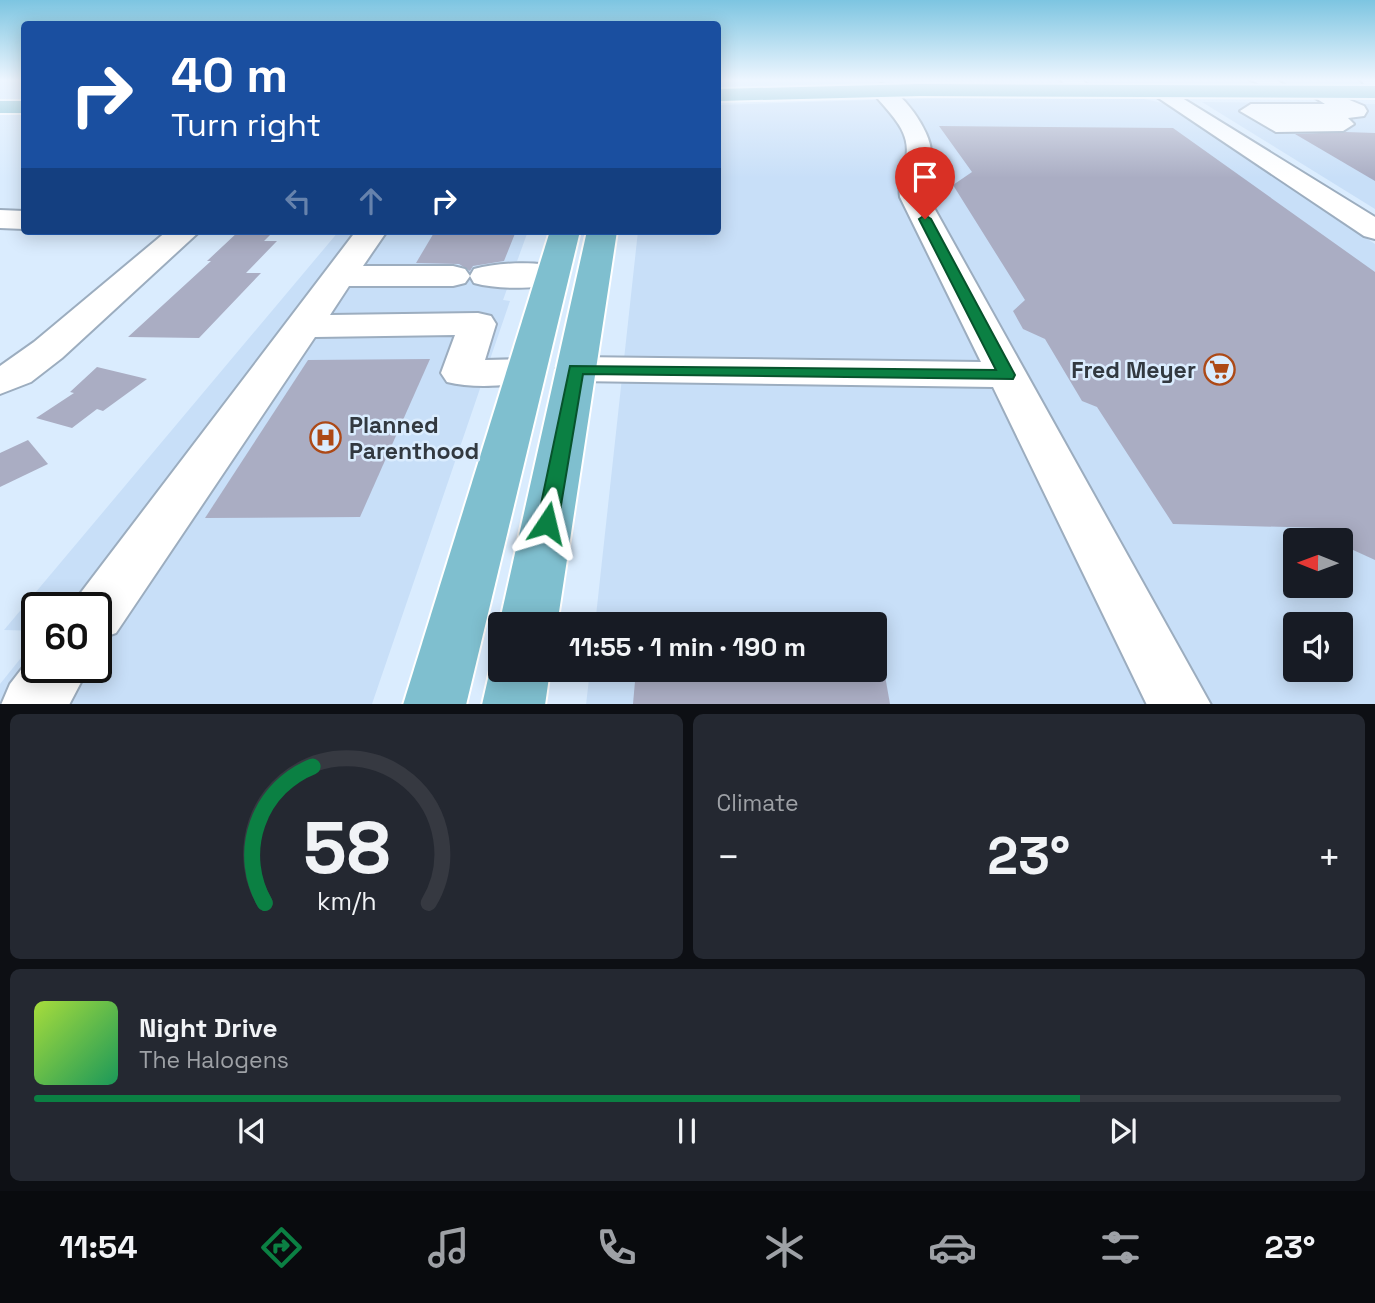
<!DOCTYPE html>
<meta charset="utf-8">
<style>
body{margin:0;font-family:"Space Grotesk",sans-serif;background:#242831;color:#f1f3f6;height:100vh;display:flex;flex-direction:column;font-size:26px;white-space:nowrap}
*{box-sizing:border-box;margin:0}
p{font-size:23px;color:#9ea1a6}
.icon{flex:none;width:38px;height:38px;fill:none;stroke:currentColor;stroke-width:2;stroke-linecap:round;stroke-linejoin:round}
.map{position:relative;height:704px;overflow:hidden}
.details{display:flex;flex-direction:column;gap:10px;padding:10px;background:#0d0f14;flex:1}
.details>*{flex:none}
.guide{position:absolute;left:21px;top:21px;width:700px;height:214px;border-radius:7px;box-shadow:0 4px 18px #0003;background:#1a4fa0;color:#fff;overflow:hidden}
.needle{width:46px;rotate:271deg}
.tools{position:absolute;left:1283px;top:528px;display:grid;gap:14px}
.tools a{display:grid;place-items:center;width:70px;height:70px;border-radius:7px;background:#171b24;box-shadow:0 4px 18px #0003;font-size:35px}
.speed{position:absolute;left:21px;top:592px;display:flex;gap:14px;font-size:35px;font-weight:700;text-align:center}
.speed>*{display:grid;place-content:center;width:91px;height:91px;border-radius:50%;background:#171b24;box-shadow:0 4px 18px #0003;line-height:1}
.speed .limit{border:4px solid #111;border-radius:10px;background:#fff;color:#111}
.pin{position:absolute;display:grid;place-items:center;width:60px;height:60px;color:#fff;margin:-72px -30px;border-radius:50% 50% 50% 0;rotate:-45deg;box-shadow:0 0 7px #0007}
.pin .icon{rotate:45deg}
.me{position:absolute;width:77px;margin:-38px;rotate:10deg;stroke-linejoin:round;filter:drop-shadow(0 0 5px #0008)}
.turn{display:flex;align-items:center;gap:24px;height:147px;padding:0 35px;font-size:32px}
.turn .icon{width:91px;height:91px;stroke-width:2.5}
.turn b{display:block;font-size:49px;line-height:60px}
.lanes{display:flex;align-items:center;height:66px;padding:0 35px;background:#0003;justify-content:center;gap:35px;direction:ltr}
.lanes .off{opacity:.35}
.big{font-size:52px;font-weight:800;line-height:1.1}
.details .tile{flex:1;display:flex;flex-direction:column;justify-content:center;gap:10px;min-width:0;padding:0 24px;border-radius:10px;background:#242831}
.details .dial{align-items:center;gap:0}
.dial svg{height:182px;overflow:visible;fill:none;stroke:#363941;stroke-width:7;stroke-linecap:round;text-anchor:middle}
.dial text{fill:#f1f3f6;stroke:none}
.song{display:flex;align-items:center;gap:21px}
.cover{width:84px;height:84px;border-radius:10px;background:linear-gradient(135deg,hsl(80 70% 55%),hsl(150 70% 35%))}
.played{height:7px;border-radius:4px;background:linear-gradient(90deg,#0b8043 80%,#363941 80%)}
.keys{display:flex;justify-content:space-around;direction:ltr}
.heat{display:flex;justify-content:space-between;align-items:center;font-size:38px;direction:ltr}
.details .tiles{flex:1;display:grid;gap:10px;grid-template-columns:1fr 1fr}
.tile:last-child{grid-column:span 2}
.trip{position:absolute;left:488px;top:612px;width:399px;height:70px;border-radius:7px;background:#171b24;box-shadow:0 4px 18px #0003;font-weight:800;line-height:70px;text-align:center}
.dock{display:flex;height:112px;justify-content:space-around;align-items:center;background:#090b0e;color:#9ea1a6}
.dock .icon{width:49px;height:49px}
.dock .on{color:#0b8043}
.dock b{font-size:32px;color:#f1f3f6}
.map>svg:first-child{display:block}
.built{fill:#c8dff8;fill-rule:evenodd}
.building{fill:#aaadc3}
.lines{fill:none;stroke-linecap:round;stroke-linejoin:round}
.minor-casing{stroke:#9cadbf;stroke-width:4}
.major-casing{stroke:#fff;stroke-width:4}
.minor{fill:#fff;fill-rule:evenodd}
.major{fill:#7fbfcf;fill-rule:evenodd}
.route{fill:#0b8043;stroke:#07532c;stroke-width:2}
.labels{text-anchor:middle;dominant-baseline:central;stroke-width:5;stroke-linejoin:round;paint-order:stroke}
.poi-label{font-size:23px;font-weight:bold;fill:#323940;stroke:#daecfe;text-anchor:end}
</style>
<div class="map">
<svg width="1375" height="705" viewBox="0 0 1375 705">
<rect width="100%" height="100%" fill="#daecfe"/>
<g class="built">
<path d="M934,98L1144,99L1167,104L1375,244V704L586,705L590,670H875V625H595L638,231H718V105ZM1295,541H1340V586H1295ZM1295,625H1340V670H1295Z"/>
<polygon points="1202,102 1375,104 1375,209"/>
<polygon points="339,231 528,231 503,300 510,301 372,704 0,704 0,684 37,638 37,667 96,667 96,607 37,607 37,631 4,630"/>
</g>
<g class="building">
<polygon points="939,126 1173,128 1375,272 1375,560 1340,544 1340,541 1334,541 1322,528 1173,524 1097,407 1082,401 1045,339 1023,329 1013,311 1025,300 953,185 972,172"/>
<polygon points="1375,133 1375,181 1295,134 1346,132"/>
<polygon points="239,231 274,231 264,241 277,241 246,273 261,273 199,338 128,337 211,261 207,261"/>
<polygon points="435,231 516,231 504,261 473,266 470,271 459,264 416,263"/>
<polygon points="430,359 360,517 205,518 308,360"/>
<polygon points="97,367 147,379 103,411 97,409 72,428 36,418 74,393 70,392"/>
<polygon points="28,440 48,464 0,487 0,453"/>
<polygon points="636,670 884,670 890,704 633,704"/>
</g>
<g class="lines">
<defs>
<g id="minor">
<polygon points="1060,80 1082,80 1094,90 1084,96 1077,94"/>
<polygon points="1251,80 1276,80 1295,91 1285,97"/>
<polygon points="1361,80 1375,80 1375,87 1364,84"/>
<path d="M881,84C901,89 932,132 931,153C931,169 924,181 928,197L1211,705H1147L993,387L576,381L562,377L556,369L562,361L576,357L981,362L900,197C898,182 903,172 906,158C912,129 886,111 871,90Z"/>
<polygon points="1161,85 1375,217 1375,239 1364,236 1154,95 1151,91"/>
<polygon points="1316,86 1364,106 1367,111 1364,116 1348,118 1354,124 1343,131 1276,132 1240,111 1251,104 1325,104 1306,92"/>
<polygon points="0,210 24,211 24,229 0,228"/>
<polygon points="167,231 200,231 62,358 31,382 0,394 0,366 34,342"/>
<path d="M356,231H387L363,266H453L465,269L470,276L474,269C500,262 538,261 564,268L569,275L564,282C538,289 500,290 474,283L470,276L465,283L453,286H349L330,315L478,313L491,316L496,324L485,360L525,359L539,362L545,371L539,380C511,386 474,389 447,382L441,373L455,335L315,337L116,633L96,640V607H72L76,599Z"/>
<polygon points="37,649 37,667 89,667 69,705 1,705 10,684"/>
</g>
<g id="major">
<polygon points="920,84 1375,86 1375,98 920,96 718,101 718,89"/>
<rect x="0" y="101" width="24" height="12"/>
<polygon points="550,231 580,231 466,705 403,705"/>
<polygon points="587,231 617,231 557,625 500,625 500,627 499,625"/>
<polygon points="499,650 500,670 550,670 545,705 482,705 490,670"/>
</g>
</defs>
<use href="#minor" class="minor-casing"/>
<use href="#major" class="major-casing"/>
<use href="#minor" class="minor"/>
<use href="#major" class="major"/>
</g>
<linearGradient id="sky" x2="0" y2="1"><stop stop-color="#7dc5e1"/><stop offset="0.45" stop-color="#eef6ff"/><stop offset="1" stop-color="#eef6ff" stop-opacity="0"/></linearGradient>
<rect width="1375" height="178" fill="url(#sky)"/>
<polygon class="route" points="925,215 931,219 1015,375 1013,379 583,374 558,523 555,528 540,528 537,523 570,366 996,370 919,219"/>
<defs>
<symbol id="supermarket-ring" viewBox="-11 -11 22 22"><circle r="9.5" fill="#daecfe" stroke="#ad4916" stroke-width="1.5"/><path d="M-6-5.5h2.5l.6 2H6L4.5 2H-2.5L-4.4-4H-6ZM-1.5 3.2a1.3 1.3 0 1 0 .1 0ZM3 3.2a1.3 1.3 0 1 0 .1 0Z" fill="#ad4916"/></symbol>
<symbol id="hospital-ring" viewBox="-11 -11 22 22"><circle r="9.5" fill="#daecfe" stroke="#ad4916" stroke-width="1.5"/><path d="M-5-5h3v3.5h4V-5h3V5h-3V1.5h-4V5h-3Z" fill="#ad4916"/></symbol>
</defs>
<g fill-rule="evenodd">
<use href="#supermarket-ring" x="1202" y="352" width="35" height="35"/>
<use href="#hospital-ring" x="308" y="420" width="35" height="35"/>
</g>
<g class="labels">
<g class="poi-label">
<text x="1196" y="370">Fred Meyer</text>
<text x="349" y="425" text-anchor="start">Planned<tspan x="349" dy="26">Parenthood</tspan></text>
</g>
</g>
</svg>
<div class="tools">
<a><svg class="needle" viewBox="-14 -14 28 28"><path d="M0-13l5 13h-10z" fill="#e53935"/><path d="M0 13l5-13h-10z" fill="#9ea1a6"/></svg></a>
<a><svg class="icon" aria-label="sound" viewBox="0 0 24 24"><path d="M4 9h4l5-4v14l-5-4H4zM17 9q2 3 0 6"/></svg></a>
</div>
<div class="speed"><div class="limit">60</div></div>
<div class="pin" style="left:925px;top:219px;background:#d93025"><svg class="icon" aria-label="arrive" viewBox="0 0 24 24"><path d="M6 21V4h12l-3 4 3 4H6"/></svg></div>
<svg class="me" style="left:547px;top:523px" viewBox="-20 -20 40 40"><path d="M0-17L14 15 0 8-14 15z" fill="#0b8043" stroke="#fff" stroke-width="4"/></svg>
<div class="trip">11:55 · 1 min · 190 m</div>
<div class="guide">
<div class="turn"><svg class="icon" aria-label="right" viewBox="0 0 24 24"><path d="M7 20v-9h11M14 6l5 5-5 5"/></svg><div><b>40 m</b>Turn right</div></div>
<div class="lanes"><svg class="icon off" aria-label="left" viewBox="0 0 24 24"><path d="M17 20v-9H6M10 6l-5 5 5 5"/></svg><svg class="icon off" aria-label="ahead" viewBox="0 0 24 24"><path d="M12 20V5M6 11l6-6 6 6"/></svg><svg class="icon" aria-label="right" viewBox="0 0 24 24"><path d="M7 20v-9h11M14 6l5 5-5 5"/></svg></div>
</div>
</div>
<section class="details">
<div class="tiles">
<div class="tile dial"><svg viewBox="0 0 100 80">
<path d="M14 69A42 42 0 1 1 86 69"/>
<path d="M14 69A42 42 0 0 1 35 9" stroke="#0b8043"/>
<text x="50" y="56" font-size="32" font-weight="700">58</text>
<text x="50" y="72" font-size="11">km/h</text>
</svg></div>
<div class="tile"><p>Climate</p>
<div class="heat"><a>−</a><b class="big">23°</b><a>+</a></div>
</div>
<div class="tile">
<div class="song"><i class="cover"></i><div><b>Night Drive</b><p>The Halogens</p></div></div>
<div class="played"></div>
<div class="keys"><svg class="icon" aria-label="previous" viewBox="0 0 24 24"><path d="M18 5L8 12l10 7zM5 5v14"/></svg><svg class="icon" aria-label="pause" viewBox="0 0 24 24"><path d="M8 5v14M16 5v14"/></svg><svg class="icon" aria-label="next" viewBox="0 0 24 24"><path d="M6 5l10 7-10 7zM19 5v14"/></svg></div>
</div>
</div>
</section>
<nav class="dock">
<b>11:54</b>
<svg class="icon on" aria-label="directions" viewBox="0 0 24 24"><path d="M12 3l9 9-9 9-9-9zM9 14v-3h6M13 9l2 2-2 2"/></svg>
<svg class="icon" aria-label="music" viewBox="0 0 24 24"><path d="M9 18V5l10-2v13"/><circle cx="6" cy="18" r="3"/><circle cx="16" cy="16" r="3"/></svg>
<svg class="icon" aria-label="phone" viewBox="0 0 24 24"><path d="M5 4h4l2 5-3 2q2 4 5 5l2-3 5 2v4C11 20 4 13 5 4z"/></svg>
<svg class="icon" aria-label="climate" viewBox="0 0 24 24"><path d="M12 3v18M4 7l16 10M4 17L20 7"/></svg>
<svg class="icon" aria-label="car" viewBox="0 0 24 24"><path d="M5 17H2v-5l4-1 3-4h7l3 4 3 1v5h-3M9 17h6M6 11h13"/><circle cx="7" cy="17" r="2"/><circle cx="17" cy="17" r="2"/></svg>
<svg class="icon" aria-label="filters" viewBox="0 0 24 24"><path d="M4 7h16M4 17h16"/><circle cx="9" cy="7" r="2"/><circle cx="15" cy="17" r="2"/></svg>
<b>23°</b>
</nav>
